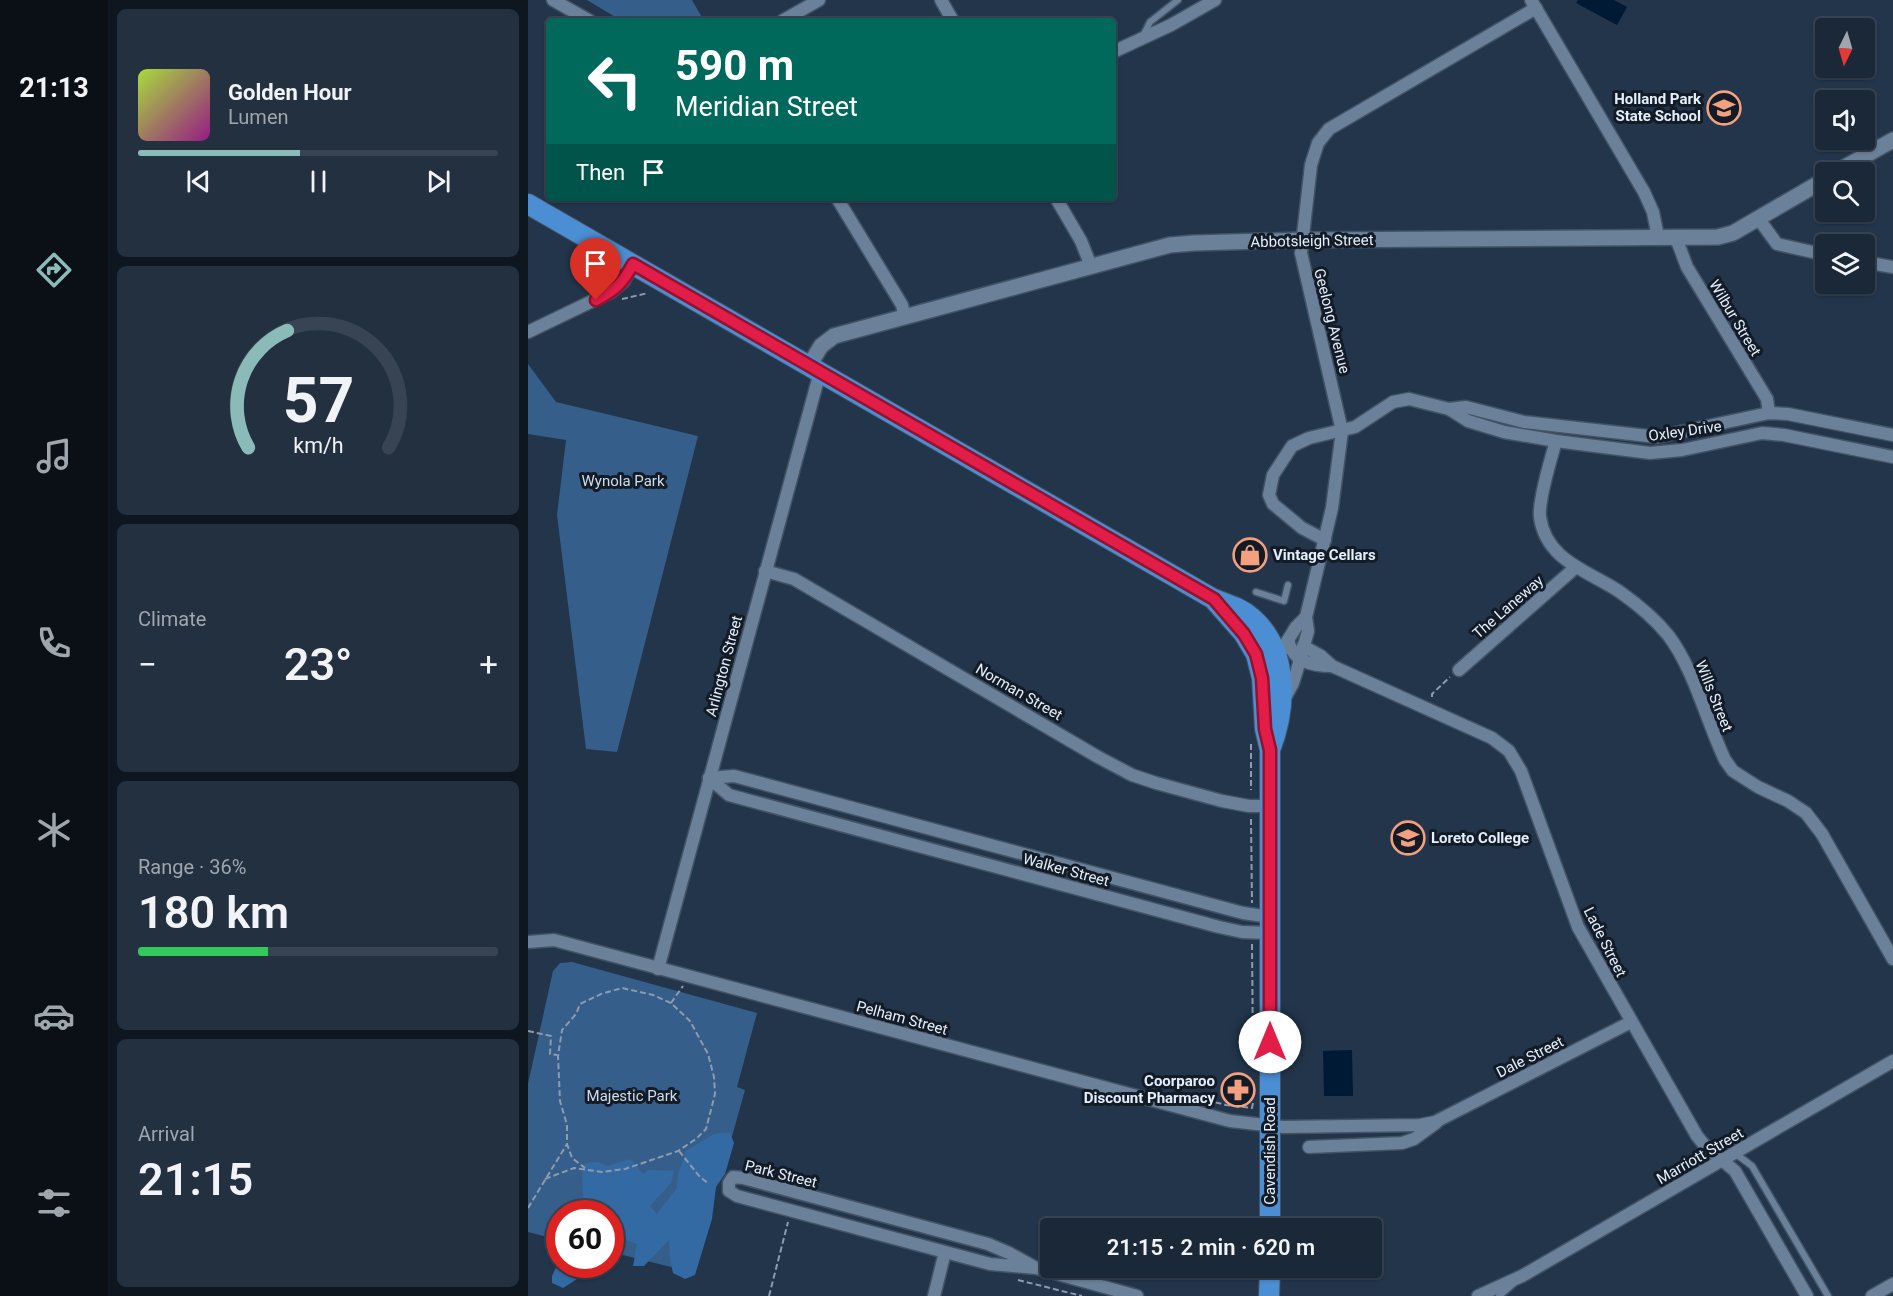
<!DOCTYPE html>
<meta charset="utf-8">
<style>
body{margin:0;font-family:Roboto,sans-serif;background:#233040;color:#f1f3f6;height:100vh;display:flex;flex-direction:column;font-size:22px;white-space:nowrap}
*{box-sizing:border-box;margin:0}
p{font-size:20px;color:#9fa6ae}
.icon{flex:none;width:33px;height:33px;fill:none;stroke:currentColor;stroke-width:2;stroke-linecap:round;stroke-linejoin:round}
.map{position:relative;flex:1;overflow:hidden}
.drawer{display:flex;flex-direction:column;gap:9px;padding:9px;background:#0e161f;width:420px}
.drawer>*{flex:none}
.hud{position:absolute;left:18px;top:18px;width:570px;height:183px;border-radius:6px;box-shadow:0 2px 4px #0004,0 0 0 2px #384453;background:#00695c;color:#fff;overflow:hidden}
.needle{width:39px;rotate:185deg}
.buttons{position:absolute;left:1287px;top:18px;display:grid;gap:12px}
.buttons a{display:grid;place-items:center;width:60px;height:60px;border-radius:6px;background:#1a2838;box-shadow:0 2px 4px #0004,0 0 0 2px #384453;font-size:30px}
.speed{position:absolute;left:18px;top:1200px;display:flex;gap:12px;font-size:30px;font-weight:700;text-align:center}
.speed>*{display:grid;place-content:center;width:78px;height:78px;border-radius:50%;background:#1a2838;box-shadow:0 2px 4px #0004,0 0 0 2px #384453;line-height:1}
.speed .limit{border:9px solid #d22;background:#fff;color:#111}
.pin{position:absolute;display:grid;place-items:center;width:51px;height:51px;color:#fff;margin:-62px -26px;border-radius:50% 50% 50% 0;rotate:-45deg;box-shadow:0 0 6px #0007}
.pin .icon{rotate:45deg}
.me{position:absolute;width:66px;margin:-33px;rotate:0deg;stroke-linejoin:round;filter:drop-shadow(0 0 4px #0008)}
.turn{display:flex;align-items:center;gap:21px;height:126px;padding:0 30px;font-size:27px}
.turn .icon{width:78px;height:78px;stroke-width:2.5}
.turn b{display:block;font-size:42px;line-height:51px}
.then{display:flex;align-items:center;height:57px;padding:0 30px;background:#0003;gap:12px;font-size:22px}
.big{font-size:45px;font-weight:600;line-height:1.1}
.drawer .tile{flex:1;display:flex;flex-direction:column;justify-content:center;gap:9px;min-width:0;padding:0 21px;border-radius:9px;background:#233040}
.drawer .dial{align-items:center;gap:0}
.dial svg{height:156px;overflow:visible;fill:none;stroke:#384453;stroke-width:7;stroke-linecap:round;text-anchor:middle}
.dial text{fill:#f1f3f6;stroke:none}
.song{display:flex;align-items:center;gap:18px}
.cover{width:72px;height:72px;border-radius:9px;background:linear-gradient(135deg,hsl(80 70% 55%),hsl(310 70% 35%))}
.played{height:6px;border-radius:3px;background:linear-gradient(90deg,#8bbbb9 45%,#384453 45%)}
.keys{display:flex;justify-content:space-around;direction:ltr}
.heat{display:flex;justify-content:space-between;align-items:center;font-size:33px;direction:ltr}
.charge{height:9px;border-radius:4px;background:linear-gradient(90deg,#34c759 36%,#384453 0)}
.trip{position:absolute;left:512px;top:1218px;width:342px;height:60px;border-radius:6px;background:#1a2838;box-shadow:0 2px 4px #0004,0 0 0 2px #384453;font-weight:600;line-height:60px;text-align:center}
main{display:flex;flex:1;min-height:0}
.menu{display:flex;flex-direction:column;width:108px;justify-content:space-around;align-items:center;background:#0a1016;color:#9fa6ae}
.menu .icon{width:42px;height:42px}
.menu .current{color:#8bbbb9}
.menu b{font-size:27px;color:#f1f3f6}
.map>svg:first-child{display:block}
.green{fill:#365e8a}
.forest{fill:#346aa4}
.water{fill:#001935}
.lines{fill:none;stroke-linecap:round;stroke-linejoin:round}
.service-casing{stroke:#425365;stroke-width:9}
.minor-casing{stroke:#425365;stroke-width:15}
.tertiary-casing{stroke:#425365;stroke-width:18}
.primary-casing{stroke:#425365;stroke-width:22}
.path{stroke:#8c9bad;stroke-width:2;stroke-dasharray:6 3;stroke-linecap:butt}
.service{stroke:#6b819a;stroke-width:6}
.minor{stroke:#6b819a;stroke-width:12}
.tertiary{stroke:#6b819a;stroke-width:15}
.primary{stroke:#4b8ed3;stroke-width:20}
.route-casing{stroke:#92132f;stroke-width:15}
.route{stroke:#e11d48;stroke-width:10}
.labels{text-anchor:middle;dominant-baseline:central;stroke-width:6;stroke-linejoin:round;paint-order:stroke}
.poi-label{font-size:15px;font-weight:bold;fill:#e3effd;stroke:#131c26;text-anchor:end}
.street-label{font-size:15px;fill:#e3effd;stroke:#131c26}
.park-label{font-size:15px;fill:#cfddee;stroke:#131c26}
</style>
<main>
<nav class="menu">
<b>21:13</b>
<svg class="icon current" aria-label="directions" viewBox="0 0 24 24"><path d="M12 3l9 9-9 9-9-9zM9 14v-3h6M13 9l2 2-2 2"/></svg>
<svg class="icon" aria-label="music" viewBox="0 0 24 24"><path d="M9 18V5l10-2v13"/><circle cx="6" cy="18" r="3"/><circle cx="16" cy="16" r="3"/></svg>
<svg class="icon" aria-label="phone" viewBox="0 0 24 24"><path d="M5 4h4l2 5-3 2q2 4 5 5l2-3 5 2v4C11 20 4 13 5 4z"/></svg>
<svg class="icon" aria-label="climate" viewBox="0 0 24 24"><path d="M12 3v18M4 7l16 10M4 17L20 7"/></svg>
<svg class="icon" aria-label="car" viewBox="0 0 24 24"><path d="M5 17H2v-5l4-1 3-4h7l3 4 3 1v5h-3M9 17h6M6 11h13"/><circle cx="7" cy="17" r="2"/><circle cx="17" cy="17" r="2"/></svg>
<svg class="icon" aria-label="filters" viewBox="0 0 24 24"><path d="M4 7h16M4 17h16"/><circle cx="9" cy="7" r="2"/><circle cx="15" cy="17" r="2"/></svg>
</nav>
<section class="drawer">
<div class="tile">
<div class="song"><i class="cover"></i><div><b>Golden Hour</b><p>Lumen</p></div></div>
<div class="played"></div>
<div class="keys"><svg class="icon" aria-label="previous" viewBox="0 0 24 24"><path d="M18 5L8 12l10 7zM5 5v14"/></svg><svg class="icon" aria-label="pause" viewBox="0 0 24 24"><path d="M8 5v14M16 5v14"/></svg><svg class="icon" aria-label="next" viewBox="0 0 24 24"><path d="M6 5l10 7-10 7zM19 5v14"/></svg></div>
</div>
<div class="tile dial"><svg viewBox="0 0 100 80">
<path d="M14 69A42 42 0 1 1 86 69"/>
<path d="M14 69A42 42 0 0 1 34 9" stroke="#8bbbb9"/>
<text x="50" y="56" font-size="32" font-weight="700">57</text>
<text x="50" y="72" font-size="11">km/h</text>
</svg></div>
<div class="tile"><p>Climate</p>
<div class="heat"><a>−</a><b class="big">23°</b><a>+</a></div>
</div>
<div class="tile"><p>Range · 36%</p><b class="big">180 km</b><div class="charge"></div></div>
<div class="tile"><p>Arrival</p><b class="big">21:15</b></div>
</section>
<div class="map">
<svg width="1365" height="1296" viewBox="0 0 1365 1296">
<rect width="100%" height="100%" fill="#22354b"/>
<g class="green">
<polygon points="59,0 164,0 176,21 94,21"/>
<polygon points="0,364 28,402 170,436 89,752 58,749 29,515 38,440 0,434"/>
<polygon points="44,962 229,1013 209,1087 217,1090 196,1165 190,1165 163,1272 83,1252 82,1214 32,1214 31,1240 0,1232 0,1084 25,971 32,963"/>
</g>
<g class="forest">
<polygon points="196,1133 202,1133 206,1143 197,1174 188,1187 184,1219 167,1275 157,1279 145,1273 142,1259 141,1240 116,1266 105,1266 109,1244 95,1239 83,1249 82,1214 54,1213 56,1210 54,1176 57,1163 69,1162 80,1166 102,1159 115,1174 121,1170 146,1171 143,1183 122,1206 129,1214 149,1188 150,1175 158,1151 186,1134"/>
<polygon points="31,1261 32,1264 60,1265 52,1277 35,1288 24,1283 24,1276"/>
</g>
<g class="water">
<polygon points="1050,0 1086,0 1099,7 1089,25 1048,3"/>
<polygon points="824,1050 825,1096 796,1096 795,1051"/>
</g>
<g class="lines">
<defs>
<g id="service">
<polyline points="614,38 622,22 650,0"/>
<polyline points="728,592 756,601 760,585"/>
<polyline points="1208,1154 1224,1166 1300,1296"/>
<polyline points="971,1296 985,1284"/>
</g>
<g id="minor">
<polyline points="25,0 62,21"/>
<polyline points="413,0 425,21"/>
<polyline points="1003,0 1116,192 1125,212 1130,237"/>
<polyline points="254,21 291,0"/>
<polyline points="585,52 643,25 687,0"/>
<polyline points="309,198 374,305 377,318"/>
<polyline points="528,198 553,241 563,266"/>
<polyline points="1230,218 1249,244 1298,255"/>
<polyline points="1148,238 1159,267 1239,399 1241,413"/>
<polyline points="1336,262 1365,267"/>
<polyline points="0,332 83,292 96,281 105,264"/>
<polyline points="921,409 938,407 996,422 1129,437 1241,413 1260,414 1365,435"/>
<path d="M1028,441C1023,458 1010,501 1012,517C1018,561 1061,571 1092,592C1109,604 1127,619 1140,635C1166,669 1178,720 1197,760L1205,771L1230,787L1260,801L1278,813L1294,834L1365,959"/>
<polyline points="797,540 774,528 745,504 741,495 745,475 764,446 781,438 827,427 865,402 881,399 921,409 940,421 976,432 1028,441 1122,453 1154,450 1234,433 1256,435 1365,457"/>
<polyline points="237,571 266,579 570,757 604,775 628,783 694,801 721,806 742,806"/>
<path d="M760,640C765,662 784,666 804,666"/>
<polyline points="775,646 793,656 804,666 964,738 981,751 993,771 1050,927 1169,1136 1178,1147 1207,1171 1279,1296"/>
<polyline points="747,661 768,627 778,617"/>
<polyline points="931,670 1048,567"/>
<polyline points="755,701 765,683 769,670 780,631 778,617 804,508 814,431 773,253 783,165 790,143 801,129 1008,8"/>
<polyline points="181,778 201,795 691,927 714,932 742,933"/>
<polyline points="181,778 206,776 715,913 742,917"/>
<polyline points="0,942 26,940 702,1121 755,1127 892,1125 907,1122 1103,1022"/>
<polyline points="130,969 292,372"/>
<polyline points="781,1147 874,1143 886,1139 908,1123"/>
<polyline points="508,1268 481,1253 460,1244 215,1178 205,1177 201,1183 201,1191 209,1196 462,1264 508,1268 609,1296"/>
<polyline points="406,1296 417,1252"/>
<polyline points="950,1296 994,1276 1365,1061"/>
<polyline points="1344,1296 1365,1284"/>
</g>
<g id="tertiary">
<polyline points="1308,172 1365,140"/>
<polyline points="281,366 293,346 306,336 642,245 666,243 775,240 1190,237 1205,233 1298,179"/>
</g>
<g id="primary">
<path d="M0,204L682,597C695,604 711,606 723,617C761,649 759,707 742,750"/>
<polyline points="687,601 716,634 728,654 734,678 737,729 742,750 742,1228"/>
<polyline points="741,1296 742,1268"/>
</g>
</defs>
<use href="#service" class="service-casing"/>
<use href="#minor" class="minor-casing"/>
<use href="#tertiary" class="tertiary-casing"/>
<use href="#primary" class="primary-casing"/>
<g class="path">
<polyline points="66,261 78,273"/>
<polyline points="94,299 120,293"/>
<polyline points="904,697 904,694 922,677"/>
<polyline points="723,744 723,790"/>
<polyline points="723,819 724,903"/>
<polyline points="724,944 725,1055"/>
<polyline points="143,1003 155,986"/>
<polyline points="0,1031 23,1036 22,1054 29,1055"/>
<polyline points="670,1098 698,1105 724,1108 725,1103"/>
<polyline points="151,1151 172,1177 181,1184"/>
<polyline points="17,1179 46,1168 74,1172 97,1169 150,1151 168,1139 178,1129 187,1094 186,1077 180,1054 162,1021 143,1003 125,995 94,988 73,994 52,1004 48,1014 34,1030 30,1056 32,1101 39,1125 39,1144 44,1158 57,1168"/>
<polyline points="0,1208 39,1144"/>
<polyline points="490,1280 554,1296"/>
<polyline points="241,1296 260,1222"/>
</g>
<use href="#service" class="service"/>
<use href="#minor" class="minor"/>
<use href="#tertiary" class="tertiary"/>
<use href="#primary" class="primary"/>
</g>
<g class="lines">
<defs>
<path id="route" d="M68,300C87,290 95,283 105,264L686,599L716,634L728,654L734,678L737,729L742,750V1042"/>
</defs>
<use href="#route" class="route-casing"/>
<use href="#route" class="route"/>
</g>
<defs>
<symbol id="school-ring" viewBox="-11 -11 22 22"><circle r="9.5" fill="#131c26" stroke="#f2a080" stroke-width="1.5"/><path d="M0-5L7-2L0 1L-7-2ZM-4 1L0 2.5L4 1V4Q0 6-4 4Z" fill="#f2a080"/></symbol>
<symbol id="shop-ring" viewBox="-11 -11 22 22"><circle r="9.5" fill="#131c26" stroke="#f2a080" stroke-width="1.5"/><path d="M-5-2.5h2.3a2.7 3.5 0 0 1 5.4 0H5L5.5 6h-11ZM-1.5-2.5h3a1.5 2.3 0 0 0-3 0Z" fill="#f2a080"/></symbol>
<symbol id="pharmacy-ring" viewBox="-11 -11 22 22"><circle r="9.5" fill="#131c26" stroke="#f2a080" stroke-width="1.5"/><path d="M-2-6h4v4h4v4h-4v4h-4v-4h-4v-4h4Z" fill="#f2a080"/></symbol>
</defs>
<g fill-rule="evenodd">
<use href="#school-ring" x="1177" y="89" width="38" height="38"/>
<use href="#shop-ring" x="703" y="536" width="38" height="38"/>
<use href="#school-ring" x="861" y="819" width="38" height="38"/>
<use href="#pharmacy-ring" x="691" y="1071" width="38" height="38"/>
</g>
<g class="labels">
<g class="poi-label">
<text x="1173" y="99">Holland Park<tspan x="1173" dy="17">State School</tspan></text>
<text x="745" y="555" text-anchor="start">Vintage Cellars</text>
<text x="903" y="838" text-anchor="start">Loreto College</text>
<text x="687" y="1081">Coorparoo<tspan x="687" dy="17">Discount Pharmacy</tspan></text>
</g>
<g class="street-label">
<text transform="translate(784 241) rotate(-1)">Abbotsleigh Street</text>
<text transform="translate(1207 318) rotate(59)">Wilbur Street</text>
<text transform="translate(804 321) rotate(76)">Geelong Avenue</text>
<text transform="translate(1157 431) rotate(-8)">Oxley Drive</text>
<text transform="translate(980 607) rotate(-41)">The Laneway</text>
<text transform="translate(196 666) rotate(-75)">Arlington Street</text>
<text transform="translate(491 692) rotate(30)">Norman Street</text>
<text transform="translate(1186 696) rotate(68)">Wills Street</text>
<text transform="translate(538 870) rotate(15)">Walker Street</text>
<text transform="translate(1077 942) rotate(63)">Lade Street</text>
<text transform="translate(374 1018) rotate(15)">Pelham Street</text>
<text transform="translate(1002 1057) rotate(-27)">Dale Street</text>
<text transform="translate(742 1151) rotate(-90)">Cavendish Road</text>
<text transform="translate(1172 1156) rotate(-30)">Marriott Street</text>
<text transform="translate(253 1174) rotate(14)">Park Street</text>
</g>
<g class="park-label">
<text x="95" y="481">Wynola Park</text>
<text x="104" y="1096">Majestic Park</text>
</g>
</g>
</svg>
<div class="buttons">
<a><svg class="needle" viewBox="-14 -14 28 28"><path d="M0-13l5 13h-10z" fill="#e53935"/><path d="M0 13l5-13h-10z" fill="#9fa6ae"/></svg></a>
<a><svg class="icon" aria-label="sound" viewBox="0 0 24 24"><path d="M4 9h4l5-4v14l-5-4H4zM17 9q2 3 0 6"/></svg></a>
<a><svg class="icon" aria-label="search" viewBox="0 0 24 24"><circle cx="10" cy="10" r="6"/><path d="M15 15l6 6"/></svg></a>
<a><svg class="icon" aria-label="layers" viewBox="0 0 24 24"><path d="M12 4l9 5-9 5-9-5zM3 14l9 5 9-5"/></svg></a>
</div>
<div class="speed"><div class="limit">60</div></div>
<div class="pin" style="left:68px;top:300px;background:#d93025"><svg class="icon" aria-label="arrive" viewBox="0 0 24 24"><path d="M6 21V4h12l-3 4 3 4H6"/></svg></div>
<svg class="me" style="left:742px;top:1042px" viewBox="-20 -20 40 40"><circle r="19" fill="#fff"/><path d="M0-13L10 11 0 6-10 11z" fill="#e11d48"/></svg>
<div class="trip">21:15 · 2 min · 620 m</div>
<div class="hud">
<div class="turn"><svg class="icon" aria-label="left" viewBox="0 0 24 24"><path d="M17 20v-9H6M10 6l-5 5 5 5"/></svg><div><b>590 m</b>Meridian Street</div></div>
<div class="then">Then<svg class="icon" aria-label="arrive" viewBox="0 0 24 24"><path d="M6 21V4h12l-3 4 3 4H6"/></svg></div>
</div>
</div>
</main>
